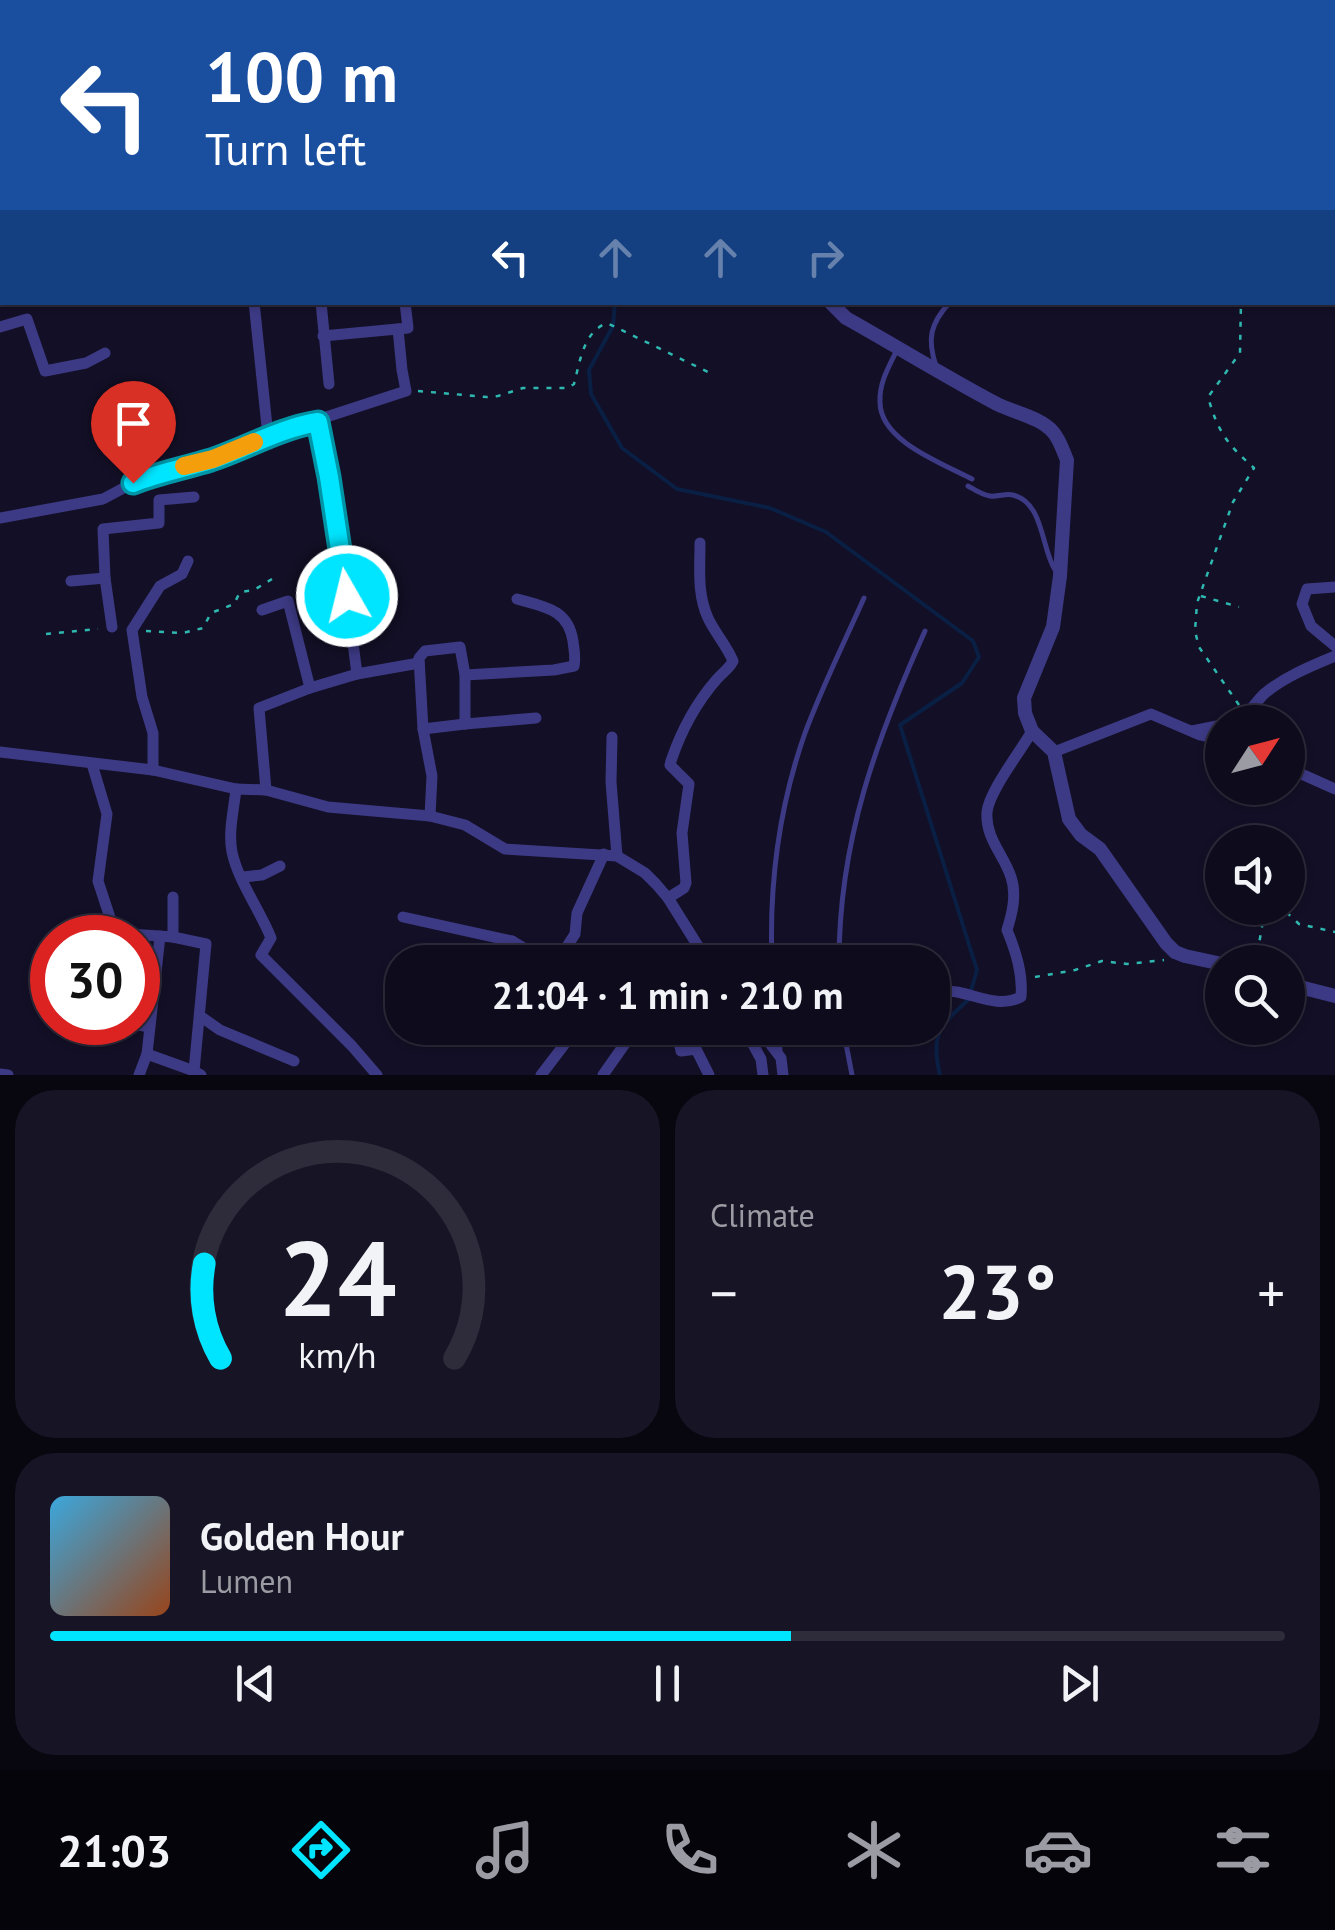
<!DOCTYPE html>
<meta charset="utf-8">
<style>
body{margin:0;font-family:"PT Sans",sans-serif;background:#171425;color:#f1f3f6;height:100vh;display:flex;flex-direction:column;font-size:38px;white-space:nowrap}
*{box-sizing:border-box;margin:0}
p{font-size:32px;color:#9b9ba3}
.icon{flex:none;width:55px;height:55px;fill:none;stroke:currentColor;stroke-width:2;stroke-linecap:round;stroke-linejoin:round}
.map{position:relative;height:1075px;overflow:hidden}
.panel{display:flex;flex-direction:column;gap:15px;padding:15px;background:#08060f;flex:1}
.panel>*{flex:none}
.guide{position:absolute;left:0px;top:0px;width:1335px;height:305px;box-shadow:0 2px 8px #0004,0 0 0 2px #2e2b3b;background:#1a4fa0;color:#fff;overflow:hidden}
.needle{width:65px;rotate:54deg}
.buttons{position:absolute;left:1205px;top:705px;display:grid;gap:20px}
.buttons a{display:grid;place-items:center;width:100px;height:100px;border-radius:50%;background:#0e0b1c;box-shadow:0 2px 8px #0004,0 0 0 2px #2e2b3b;font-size:50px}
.speed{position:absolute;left:30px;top:915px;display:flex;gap:20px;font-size:50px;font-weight:700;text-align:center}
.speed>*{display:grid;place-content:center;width:130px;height:130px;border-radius:50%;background:#0e0b1c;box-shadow:0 2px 8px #0004,0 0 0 2px #2e2b3b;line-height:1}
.speed .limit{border:15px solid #d22;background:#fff;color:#111}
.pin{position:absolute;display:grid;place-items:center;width:85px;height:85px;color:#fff;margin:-102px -42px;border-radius:50% 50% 50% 0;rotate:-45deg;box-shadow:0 0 10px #0007}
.pin .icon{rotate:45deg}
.me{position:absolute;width:110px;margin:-55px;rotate:352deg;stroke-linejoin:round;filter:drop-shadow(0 0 8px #0008)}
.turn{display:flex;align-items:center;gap:35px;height:210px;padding:0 40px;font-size:45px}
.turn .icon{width:130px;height:130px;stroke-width:2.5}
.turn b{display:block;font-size:70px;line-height:85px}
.lanes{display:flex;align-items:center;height:95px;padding:0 40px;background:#0003;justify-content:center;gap:50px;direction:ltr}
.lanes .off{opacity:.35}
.big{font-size:75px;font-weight:700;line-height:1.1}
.panel .tile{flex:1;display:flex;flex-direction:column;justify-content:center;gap:15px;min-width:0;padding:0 35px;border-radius:40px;background:#171425}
.panel .dial{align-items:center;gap:0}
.dial svg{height:260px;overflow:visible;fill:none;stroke:#2e2b3b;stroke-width:7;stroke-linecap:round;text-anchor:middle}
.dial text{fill:#f1f3f6;stroke:none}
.song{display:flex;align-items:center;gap:30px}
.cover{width:120px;height:120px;border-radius:15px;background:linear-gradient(135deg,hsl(200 70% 55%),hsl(20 70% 35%))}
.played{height:10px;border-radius:5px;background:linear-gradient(90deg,#00e5ff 60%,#2e2b3b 60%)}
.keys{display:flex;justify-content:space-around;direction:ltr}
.heat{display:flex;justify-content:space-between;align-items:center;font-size:55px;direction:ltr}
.panel .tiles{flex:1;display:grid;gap:15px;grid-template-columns:1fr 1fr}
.tile:last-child{grid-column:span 2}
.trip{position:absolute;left:385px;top:945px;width:565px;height:100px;border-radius:40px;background:#0e0b1c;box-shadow:0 2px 8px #0004,0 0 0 2px #2e2b3b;font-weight:700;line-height:100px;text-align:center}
.dock{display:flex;height:160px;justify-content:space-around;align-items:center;background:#06040b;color:#9b9ba3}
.dock .icon{width:70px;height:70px}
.dock .on{color:#00e5ff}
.dock b{font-size:45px;color:#f1f3f6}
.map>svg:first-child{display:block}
.grass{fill:url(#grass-dots)}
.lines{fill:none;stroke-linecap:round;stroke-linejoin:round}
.stream{stroke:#0a1f44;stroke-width:4}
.path{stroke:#2fb8b0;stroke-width:2.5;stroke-dasharray:5 8;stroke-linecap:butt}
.service{stroke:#3d3a85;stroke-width:5}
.minor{stroke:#3d3a85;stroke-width:11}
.tertiary{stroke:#3d3a85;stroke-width:14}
.route-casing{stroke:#0095a6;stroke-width:25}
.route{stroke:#00e5ff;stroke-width:18}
.slow{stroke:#f59e0b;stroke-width:18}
</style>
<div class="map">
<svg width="1335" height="1075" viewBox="0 0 1335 1075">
<defs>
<pattern id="grass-dots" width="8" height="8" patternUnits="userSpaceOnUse" patternTransform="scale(2.5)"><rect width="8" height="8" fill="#12302f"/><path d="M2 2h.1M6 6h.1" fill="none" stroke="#344d4e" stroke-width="1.8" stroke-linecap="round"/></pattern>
</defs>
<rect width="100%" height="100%" fill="#130f26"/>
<polygon class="grass" points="930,0 1230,0 1230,2 944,2"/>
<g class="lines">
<g class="stream">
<polyline points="443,0 450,2"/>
<polyline points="615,302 613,326 589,370 591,394 622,448 677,489 770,508 826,532 973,641 979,657 962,683 900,725 977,970 971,991"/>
<path d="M940,1075C930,1034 940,1026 968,1000"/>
</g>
<g class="path">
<polyline points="118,0 119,2"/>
<polyline points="709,0 712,2"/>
<polyline points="13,2 13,0"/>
<polyline points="48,2 53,0"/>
<path d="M418,391L487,397L498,396L523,388H568L574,384C580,362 583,332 607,323L710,373"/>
<polyline points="1201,596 1239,607"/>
<polyline points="146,631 183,633 203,628 211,613 234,604 240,592 254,590 277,576"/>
<polyline points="46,634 98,629"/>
<path d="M1239,705L1199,647L1195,631L1197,603L1233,502L1254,468C1227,444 1218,432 1208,397L1240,353L1241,302"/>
<polyline points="1246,962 1259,944 1264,915 1272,909 1282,908 1299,924 1335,932"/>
<polyline points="1035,977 1075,970 1102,961 1127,964 1164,960"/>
</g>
<g class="service">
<path d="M897,350C889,366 879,383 880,402C880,441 942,463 972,479"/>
<path d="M936,366C927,339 930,324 950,302"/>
<path d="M968,486C975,490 982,495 990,496C998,497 1006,493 1013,495C1044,503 1041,548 1055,570"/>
<path d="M772,962C769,885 779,807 805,733C822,687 844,643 864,598"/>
<path d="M839,962C839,841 876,740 925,631"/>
<polyline points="777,1028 780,1050"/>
<polyline points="843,1028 852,1075"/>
</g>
<g class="minor">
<polyline points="328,0 329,2"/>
<polyline points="743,0 749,2"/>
<polyline points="501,2 507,0"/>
<polyline points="859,2 861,0"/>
<polyline points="1212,2 1214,0"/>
<polyline points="0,134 2,134"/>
<polyline points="254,302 268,436"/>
<polyline points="321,302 329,384"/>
<polyline points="0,327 27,319 45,371 86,363 105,353"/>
<polyline points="323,336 408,328 405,302"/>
<polyline points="0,518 103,499 133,483 165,471 213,459 268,436 406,391 402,370 398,329"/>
<polyline points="71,581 105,578"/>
<polyline points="1335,587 1307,589 1302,604 1311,626 1335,646"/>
<polyline points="262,610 288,601 310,688"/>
<polyline points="112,627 105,578 103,529 159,523 159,500 194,497"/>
<polyline points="357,674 419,663"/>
<path d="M465,675L554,670L574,666C576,657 574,651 573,641C568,609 545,607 517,599"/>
<path d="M1237,722C1248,715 1254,704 1264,694C1284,677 1311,666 1335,656"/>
<polyline points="423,729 465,724"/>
<polyline points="1192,731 1222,725"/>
<polyline points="612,737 611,782 617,856"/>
<polyline points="0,752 153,770 236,789 266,790 328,807 430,816 465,825 505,849 617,856 645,873 656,884 668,898 708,962"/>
<polyline points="1054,752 1151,714 1200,735 1222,740"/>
<polyline points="92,764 107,814 98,881 115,933 173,937 206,944 194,1071 201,1075"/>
<polyline points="1288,768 1335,789"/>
<polyline points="153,770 153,733 142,697 132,630 160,586 182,574 188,561"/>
<path d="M236,789C234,809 228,832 232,852C238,881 260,910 271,938L261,955L352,1046L377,1075"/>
<polyline points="266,790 259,708 310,688 357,674 338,528 317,421"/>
<polyline points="430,816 432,776 423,729 419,658 425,651 460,647 465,675 465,724 536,718"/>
<polyline points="243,877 262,875 280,866"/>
<polyline points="173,897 173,937"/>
<path d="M668,898L684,888L686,883L682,833L689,784L670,765L671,761C681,731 696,703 717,679C723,672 729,669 733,661C727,646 715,633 708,618C697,594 700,569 700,543"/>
<polyline points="403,917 512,941 547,962"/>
<polyline points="160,936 147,1054 194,1071"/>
<polyline points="504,962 512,941"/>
<polyline points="557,962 575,934 577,913 604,854"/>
<path d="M932,994C940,993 949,990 957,992C978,996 1000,1008 1021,997C1023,974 1016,952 1007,930C1012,914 1017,895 1011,877C1004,855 985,838 987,812C989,791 1021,751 1032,731"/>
<polyline points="200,1016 220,1030 294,1061"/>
<polyline points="129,1023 149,1027"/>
<polyline points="676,1028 681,1051 696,1049 709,1075"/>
<polyline points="744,1028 761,1059 763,1075"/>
<polyline points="758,1028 781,1058 783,1075"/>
<polyline points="0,1074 8,1075"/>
<polyline points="139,1075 147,1054"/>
<polyline points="541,1075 577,1028"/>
<polyline points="603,1075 636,1028"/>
</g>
<g class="tertiary">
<polyline points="648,0 648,2"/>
<path d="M830,302L846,318C896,346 946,377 997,404C1015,413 1040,417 1053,432C1060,440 1063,451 1067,460L1060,576L1053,627L1024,698L1025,713L1032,731L1054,752L1069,819L1081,835L1100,849L1166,943L1175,952L1185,956L1222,964"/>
<polyline points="1288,984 1335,996"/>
</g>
</g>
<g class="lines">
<defs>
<path id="route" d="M133,483C159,473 185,468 211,460C247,448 280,428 318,422L329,477L347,596"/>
</defs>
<use href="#route" class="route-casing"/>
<use href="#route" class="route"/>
<polyline class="slow" points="184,466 213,459 254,442"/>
</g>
</svg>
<div class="buttons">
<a><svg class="needle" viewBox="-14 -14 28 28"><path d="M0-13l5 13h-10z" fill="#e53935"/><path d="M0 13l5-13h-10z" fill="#9b9ba3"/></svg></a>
<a><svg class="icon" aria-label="sound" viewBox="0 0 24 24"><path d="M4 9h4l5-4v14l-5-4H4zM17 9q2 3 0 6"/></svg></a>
<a><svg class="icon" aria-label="search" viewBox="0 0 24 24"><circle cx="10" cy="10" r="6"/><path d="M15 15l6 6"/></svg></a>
</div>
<div class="speed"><div class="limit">30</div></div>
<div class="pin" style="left:133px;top:483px;background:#d93025"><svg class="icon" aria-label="arrive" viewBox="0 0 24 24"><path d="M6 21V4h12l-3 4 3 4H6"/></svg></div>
<svg class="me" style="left:347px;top:596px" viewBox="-20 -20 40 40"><circle r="17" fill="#00e5ff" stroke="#fff" stroke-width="3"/><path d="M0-11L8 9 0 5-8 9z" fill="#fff"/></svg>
<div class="trip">21:04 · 1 min · 210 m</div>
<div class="guide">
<div class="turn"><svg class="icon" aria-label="left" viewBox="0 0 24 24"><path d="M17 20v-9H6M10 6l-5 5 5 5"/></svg><div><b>100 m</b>Turn left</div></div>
<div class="lanes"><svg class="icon" aria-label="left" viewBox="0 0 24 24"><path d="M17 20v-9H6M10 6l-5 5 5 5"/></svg><svg class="icon off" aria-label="ahead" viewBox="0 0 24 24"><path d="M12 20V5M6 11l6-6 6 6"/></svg><svg class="icon off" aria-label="ahead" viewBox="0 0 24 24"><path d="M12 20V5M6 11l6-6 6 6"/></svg><svg class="icon off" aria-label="right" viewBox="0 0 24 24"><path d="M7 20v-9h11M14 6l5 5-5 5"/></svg></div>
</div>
</div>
<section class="panel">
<div class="tiles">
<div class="tile dial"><svg viewBox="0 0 100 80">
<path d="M14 69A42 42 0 1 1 86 69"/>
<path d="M14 69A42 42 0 0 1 9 40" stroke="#00e5ff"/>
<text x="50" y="56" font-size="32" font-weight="700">24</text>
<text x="50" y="72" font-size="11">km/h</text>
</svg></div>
<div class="tile"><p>Climate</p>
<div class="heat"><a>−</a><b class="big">23°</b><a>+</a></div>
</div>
<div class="tile">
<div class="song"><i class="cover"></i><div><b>Golden Hour</b><p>Lumen</p></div></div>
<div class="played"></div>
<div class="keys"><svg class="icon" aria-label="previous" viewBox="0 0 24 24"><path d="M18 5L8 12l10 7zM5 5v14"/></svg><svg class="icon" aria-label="pause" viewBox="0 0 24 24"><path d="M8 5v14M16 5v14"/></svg><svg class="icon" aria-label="next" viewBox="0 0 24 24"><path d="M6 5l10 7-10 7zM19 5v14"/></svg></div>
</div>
</div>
</section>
<nav class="dock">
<b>21:03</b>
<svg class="icon on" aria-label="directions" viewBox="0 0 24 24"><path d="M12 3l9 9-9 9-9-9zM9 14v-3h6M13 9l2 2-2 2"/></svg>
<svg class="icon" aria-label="music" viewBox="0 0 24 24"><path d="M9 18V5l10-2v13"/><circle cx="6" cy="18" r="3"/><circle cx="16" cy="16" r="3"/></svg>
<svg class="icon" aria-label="phone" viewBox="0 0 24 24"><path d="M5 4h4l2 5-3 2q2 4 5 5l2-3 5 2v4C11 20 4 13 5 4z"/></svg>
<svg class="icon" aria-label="climate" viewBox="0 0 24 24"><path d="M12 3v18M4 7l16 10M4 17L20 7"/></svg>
<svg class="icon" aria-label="car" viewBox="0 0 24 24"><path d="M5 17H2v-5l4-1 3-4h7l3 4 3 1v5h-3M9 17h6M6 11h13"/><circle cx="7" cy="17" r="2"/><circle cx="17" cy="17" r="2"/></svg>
<svg class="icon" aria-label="filters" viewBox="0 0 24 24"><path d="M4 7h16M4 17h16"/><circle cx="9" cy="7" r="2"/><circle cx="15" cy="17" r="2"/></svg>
</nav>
